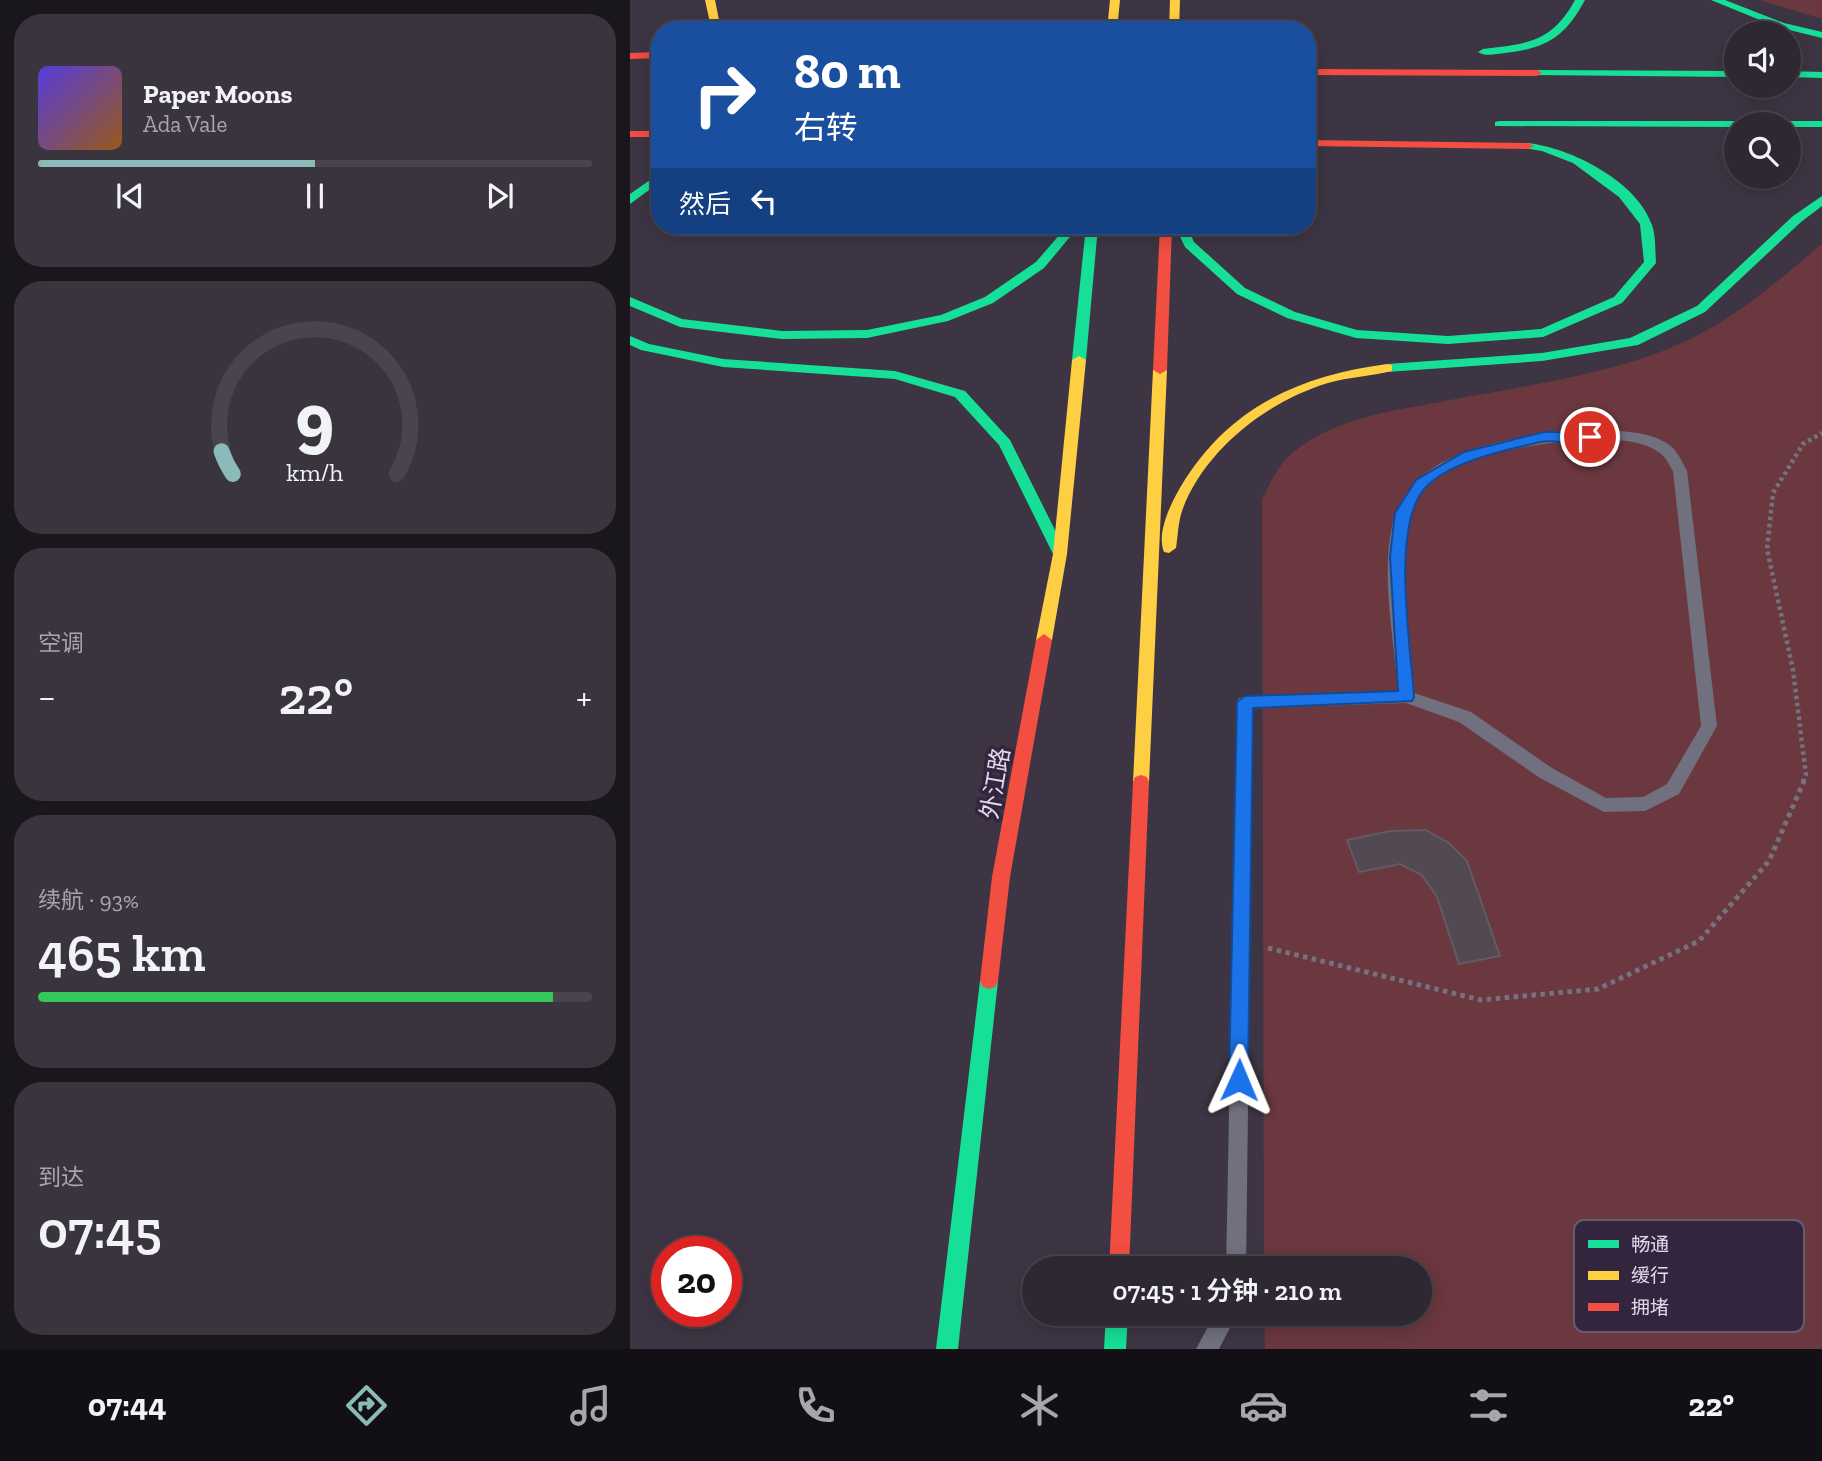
<!DOCTYPE html>
<html lang="zh">
<meta charset="utf-8">
<style>
body{margin:0;font-family:"Zilla Slab","Noto Sans SC",serif;background:#3a343e;color:#f1f3f6;height:100vh;display:flex;flex-direction:column;font-size:26px;white-space:nowrap}
*{box-sizing:border-box;margin:0}
p{font-size:23px;color:#a7a6ac}
.icon{flex:none;width:38px;height:38px;fill:none;stroke:currentColor;stroke-width:2;stroke-linecap:round;stroke-linejoin:round}
.map{position:relative;flex:1;overflow:hidden}
.sheet{display:flex;flex-direction:column;gap:14px;padding:14px;background:#19161c;width:630px}
.sheet>*{flex:none}
.banner{position:absolute;left:21px;top:21px;width:665px;height:214px;border-radius:28px;box-shadow:0 4px 18px #0003,0 0 0 2px #49444d;background:#1a4fa0;color:#fff;overflow:hidden}
.tools{position:absolute;left:1094px;top:21px;display:grid;gap:14px}
.tools a{display:grid;place-items:center;width:77px;height:77px;border-radius:50%;background:#2e2832;box-shadow:0 4px 18px #0003,0 0 0 2px #49444d;font-size:35px}
.speed{position:absolute;left:21px;top:1236px;display:flex;gap:14px;font-size:35px;font-weight:700;text-align:center}
.speed>*{display:grid;place-content:center;width:91px;height:91px;border-radius:50%;background:#2e2832;box-shadow:0 4px 18px #0003,0 0 0 2px #49444d;line-height:1}
.speed .limit{border:10px solid #d22;background:#fff;color:#111}
.pin{position:absolute;display:grid;place-items:center;width:60px;height:60px;color:#fff;margin:-30px;border:4px solid #fff;border-radius:50%;box-shadow:0 2px 7px #0007}
.me{position:absolute;width:77px;margin:-38px;rotate:1deg;stroke-linejoin:round;filter:drop-shadow(0 0 5px #0008)}
.turn{display:flex;align-items:center;gap:24px;height:147px;padding:0 28px;font-size:32px}
.turn .icon{width:91px;height:91px;stroke-width:2.5}
.turn b{display:block;font-size:49px;line-height:60px}
.then{display:flex;align-items:center;height:66px;padding:0 28px;background:#0003;gap:14px;font-size:26px}
.big{font-size:52px;font-weight:600;line-height:1.1}
.sheet .card{flex:1;display:flex;flex-direction:column;justify-content:center;gap:10px;min-width:0;padding:0 24px;border-radius:28px;background:#3a343e}
.sheet .dial{align-items:center;gap:0}
.dial svg{height:182px;overflow:visible;fill:none;stroke:#49444d;stroke-width:7;stroke-linecap:round;text-anchor:middle}
.dial text{fill:#f1f3f6;stroke:none}
.song{display:flex;align-items:center;gap:21px}
.cover{width:84px;height:84px;border-radius:10px;background:linear-gradient(135deg,hsl(250 70% 55%),hsl(30 70% 35%))}
.played{height:7px;border-radius:4px;background:linear-gradient(90deg,#8bbbb9 50%,#49444d 50%)}
.keys{display:flex;justify-content:space-around;direction:ltr}
.heat{display:flex;justify-content:space-between;align-items:center;font-size:38px;direction:ltr}
.charge{height:10px;border-radius:5px;background:linear-gradient(90deg,#34c759 93%,#49444d 0)}
.trip{position:absolute;left:392px;top:1256px;width:410px;height:70px;border-radius:35px;background:#2e2832;box-shadow:0 4px 18px #0003,0 0 0 2px #49444d;font-weight:600;line-height:70px;text-align:center}
.tabs{display:flex;height:112px;justify-content:space-around;align-items:center;background:#121014;color:#a7a6ac}
.tabs .icon{width:49px;height:49px}
.tabs .selected{color:#8bbbb9}
.tabs b{font-size:32px;color:#f1f3f6}
main{display:flex;flex:1;min-height:0}
.map>svg:first-child{display:block}
.green{fill:#6a383e}
.building{fill:#524952;stroke:#645a63;stroke-width:2}
.lines{fill:none;stroke-linecap:round;stroke-linejoin:round}
.path-far1{stroke:#73727e;stroke-width:4.5;stroke-dasharray:3.5 3.5;stroke-linecap:butt}
.path{stroke:#73727e;stroke-width:5;stroke-dasharray:4.5 4.5;stroke-linecap:butt}
.lane{fill:#70707e;fill-rule:evenodd}
.fast{fill:#16e098;fill-rule:evenodd}
.slow{fill:#ffcf43;fill-rule:evenodd}
.jam{fill:#f24e42;fill-rule:evenodd}
.route{fill:#1a73e8;stroke:#114b97;stroke-width:2}
.labels{text-anchor:middle;dominant-baseline:central;stroke-width:7;stroke-linejoin:round;paint-order:stroke}
.street-label{font-size:24px;fill:#e2d9e9;stroke:#34253f}
.key{fill:#34253f;stroke:#685b72;stroke-width:2}
.key-label{font-size:19px;fill:#e2d9e9}
</style>
<main>
<section class="sheet">
<div class="card">
<div class="song"><i class="cover"></i><div><b>Paper Moons</b><p>Ada Vale</p></div></div>
<div class="played"></div>
<div class="keys"><svg class="icon" aria-label="previous" viewBox="0 0 24 24"><path d="M18 5L8 12l10 7zM5 5v14"/></svg><svg class="icon" aria-label="pause" viewBox="0 0 24 24"><path d="M8 5v14M16 5v14"/></svg><svg class="icon" aria-label="next" viewBox="0 0 24 24"><path d="M6 5l10 7-10 7zM19 5v14"/></svg></div>
</div>
<div class="card dial"><svg viewBox="0 0 100 80">
<path d="M14 69A42 42 0 1 1 86 69"/>
<path d="M14 69A42 42 0 0 1 9 59" stroke="#8bbbb9"/>
<text x="50" y="56" font-size="32" font-weight="700">9</text>
<text x="50" y="72" font-size="11">km/h</text>
</svg></div>
<div class="card"><p>空调</p>
<div class="heat"><a>−</a><b class="big">22°</b><a>+</a></div>
</div>
<div class="card"><p>续航 · 93%</p><b class="big">465 km</b><div class="charge"></div></div>
<div class="card"><p>到达</p><b class="big">07:45</b></div>
</section>
<div class="map">
<svg width="1192" height="1349" viewBox="0 0 1192 1349">
<rect width="100%" height="100%" fill="#3d3543"/>
<g class="green">
<polygon points="1130,0 1192,0 1192,19"/>
<path d="M1192,244V1349H635L634,1314H789V1269H634L632,499C639,486 647,468 657,458C698,419 757,412 810,402C884,388 991,373 1058,340C1109,316 1150,279 1192,244Z"/>
</g>
<polygon class="building" points="796,830 819,843 837,861 870,956 829,964 807,897 792,875 770,864 729,872 717,840 760,831"/>
<g class="lines">
<polyline class="path-far1" points="1173,782 1176,775 1163,670 1137,549 1143,493 1173,444 1192,433"/>
<polyline class="path" points="638,948 851,1000 968,989 1069,941 1139,861 1174,781"/>
<g class="lane">
<path d="M948,431C976,431 1018,427 1042,447C1048,453 1053,463 1057,471L1087,726L1049,794L1015,811L974,812L910,778L829,722L776,703L623,708L616,1269H596L607,702L609,698L615,696L768,691C764,640 751,576 762,526C779,448 882,437 948,431ZM948,440C974,440 1008,437 1030,453C1036,457 1039,465 1043,471L1071,726L1037,784L1013,797L976,798L922,768L841,712L784,693C780,639 756,534 794,490C826,453 902,445 948,440Z"/>
<polygon points="585,1314 607,1314 589,1349 566,1349"/>
</g>
<g class="fast">
<path d="M945,0H955C935,37 917,48 875,53C866,54 855,57 848,52L853,49C898,44 922,42 945,0Z"/>
<polygon points="1081,0 1095,0 1154,23 1192,32 1192,38 1147,27"/>
<polygon points="907,70 1106,71 1106,77 903,75 903,71"/>
<polygon points="1158,71 1192,72 1192,78 1158,77"/>
<polygon points="869,121 1192,121 1192,127 1158,127 1158,124 1106,124 1106,127 865,126 865,122"/>
<path d="M898,143C941,148 1007,181 1022,225C1026,237 1025,250 1026,263L992,303L913,337L818,344L726,338L657,318L607,294L555,247L545,226H557L564,242L615,288L665,312L727,330L818,336L911,329L984,297L1014,262L1010,224L989,197L943,163L912,151L894,148V144Z"/>
<polygon points="30,173 30,182 0,204 0,194"/>
<polygon points="1192,196 1192,206 1171,222 1075,312 1008,345 912,361 757,372 750,368 757,364 912,353 1000,338 1067,306 1163,216"/>
<polygon points="437,226 449,226 414,268 363,303 318,321 237,338 152,339 50,327 0,306 0,297 52,319 152,331 237,330 311,315 355,297 406,262"/>
<polygon points="456,226 468,226 456,360 449,364 442,360"/>
<polygon points="0,336 19,344 93,359 265,371 335,391 380,440 437,554 435,558 425,558 369,445 325,397 265,379 93,367 11,350 0,345"/>
<polygon points="359,973 365,975 368,981 328,1349 306,1349 350,981 353,975"/>
<polygon points="476,1314 498,1314 496,1349 474,1349"/>
</g>
<g class="slow">
<polygon points="75,0 85,0 89,20 102,30 90,30 80,23"/>
<polygon points="480,0 490,0 487,30 477,30"/>
<polygon points="540,0 550,0 549,30 539,30"/>
<polygon points="449,356 456,360 437,554 422,640 414,646 406,640 423,554 442,360"/>
<path d="M757,364L762,365V371C741,376 719,377 698,383C638,401 574,450 552,511C548,523 548,536 546,548L539,553L534,552C527,535 538,510 546,495C592,411 665,376 757,364Z"/>
<polygon points="530,366 537,370 519,782 517,787 511,789 505,787 503,782 523,370"/>
</g>
<g class="jam">
<polygon points="30,52 30,58 0,59 0,53"/>
<polygon points="677,69 907,70 912,73 907,76 677,75"/>
<rect x="0" y="131" width="30" height="6"/>
<polygon points="677,140 898,143 904,146 898,149 677,146"/>
<polygon points="530,226 542,226 537,370 530,374 523,370"/>
<polygon points="414,634 422,640 380,877 368,981 365,987 359,989 353,987 350,981 362,877 406,640"/>
<polygon points="511,775 517,777 519,782 499,1269 479,1269 503,782 505,777"/>
</g>
</g>
<path class="route" d="M914,432H960L966,437C956,449 925,438 910,442C876,450 821,461 796,487C760,525 781,646 784,697L782,701L623,708L618,1080L616,1086L609,1089L602,1086L599,1080L607,702L615,696L768,691L760,557L765,513L786,480L834,452Z"/>
<g class="labels">
<g class="street-label">
<text transform="translate(365 783) rotate(-80)">外江路</text>
</g>
</g>
<rect x="944" y="1220" width="230" height="112" rx="10" class="key"/>
<rect x="958" y="1240" width="31" height="8" fill="#16e098"/>
<rect x="958" y="1271" width="31" height="9" fill="#ffcf43"/>
<rect x="958" y="1303" width="31" height="8" fill="#f24e42"/>
<g class="key-label">
<text x="1001" y="1251">畅通</text>
<text x="1001" y="1282">缓行</text>
<text x="1001" y="1314">拥堵</text>
</g>
</svg>
<div class="tools">
<a><svg class="icon" aria-label="sound" viewBox="0 0 24 24"><path d="M4 9h4l5-4v14l-5-4H4zM17 9q2 3 0 6"/></svg></a>
<a><svg class="icon" aria-label="search" viewBox="0 0 24 24"><circle cx="10" cy="10" r="6"/><path d="M15 15l6 6"/></svg></a>
</div>
<div class="speed"><div class="limit">20</div></div>
<div class="pin" style="left:960px;top:437px;background:#d93025"><svg class="icon" aria-label="arrive" viewBox="0 0 24 24"><path d="M6 21V4h12l-3 4 3 4H6"/></svg></div>
<svg class="me" style="left:609px;top:1080px" viewBox="-20 -20 40 40"><path d="M0-17L14 15 0 8-14 15z" fill="#1a73e8" stroke="#fff" stroke-width="4"/></svg>
<div class="trip">07:45 · 1 分钟 · 210 m</div>
<div class="banner">
<div class="turn"><svg class="icon" aria-label="right" viewBox="0 0 24 24"><path d="M7 20v-9h11M14 6l5 5-5 5"/></svg><div><b>80 m</b>右转</div></div>
<div class="then">然后<svg class="icon" aria-label="left" viewBox="0 0 24 24"><path d="M17 20v-9H6M10 6l-5 5 5 5"/></svg></div>
</div>
</div>
</main>
<nav class="tabs">
<b>07:44</b>
<svg class="icon selected" aria-label="directions" viewBox="0 0 24 24"><path d="M12 3l9 9-9 9-9-9zM9 14v-3h6M13 9l2 2-2 2"/></svg>
<svg class="icon" aria-label="music" viewBox="0 0 24 24"><path d="M9 18V5l10-2v13"/><circle cx="6" cy="18" r="3"/><circle cx="16" cy="16" r="3"/></svg>
<svg class="icon" aria-label="phone" viewBox="0 0 24 24"><path d="M5 4h4l2 5-3 2q2 4 5 5l2-3 5 2v4C11 20 4 13 5 4z"/></svg>
<svg class="icon" aria-label="climate" viewBox="0 0 24 24"><path d="M12 3v18M4 7l16 10M4 17L20 7"/></svg>
<svg class="icon" aria-label="car" viewBox="0 0 24 24"><path d="M5 17H2v-5l4-1 3-4h7l3 4 3 1v5h-3M9 17h6M6 11h13"/><circle cx="7" cy="17" r="2"/><circle cx="17" cy="17" r="2"/></svg>
<svg class="icon" aria-label="filters" viewBox="0 0 24 24"><path d="M4 7h16M4 17h16"/><circle cx="9" cy="7" r="2"/><circle cx="15" cy="17" r="2"/></svg>
<b>22°</b>
</nav>
